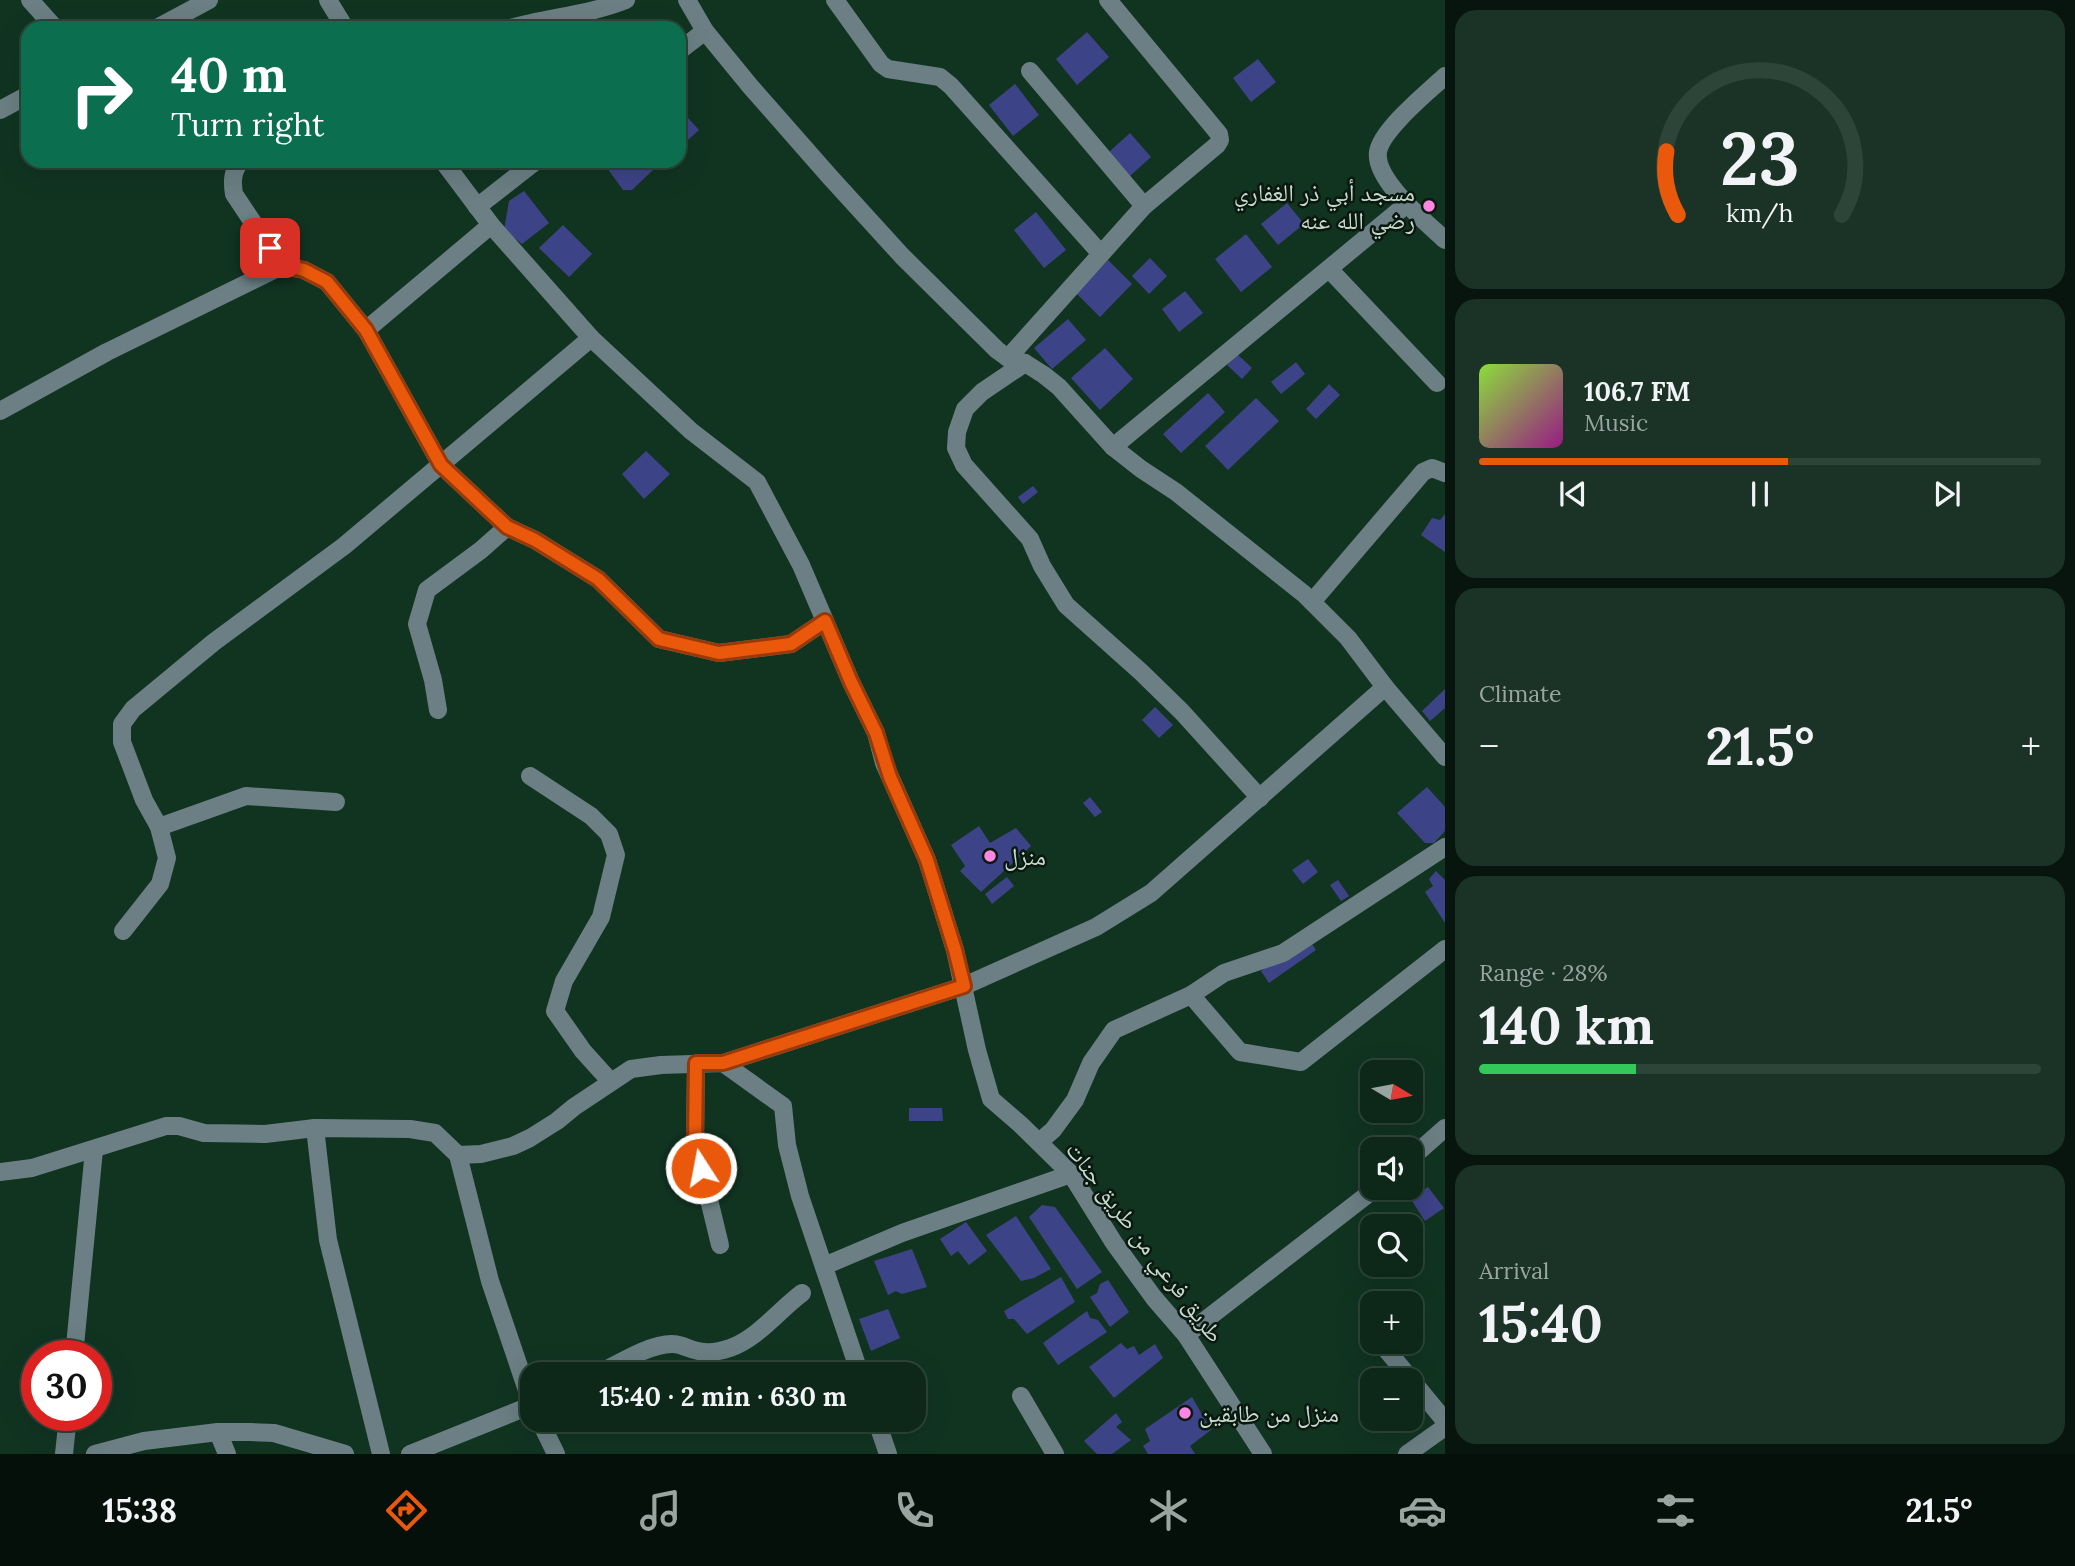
<!DOCTYPE html>
<meta charset="utf-8">
<style>
body{margin:0;font-family:Lora,"Noto Naskh Arabic",serif;background:#1b3326;color:#f1f3f6;height:100vh;display:flex;flex-direction:column;font-size:26px;white-space:nowrap}
*{box-sizing:border-box;margin:0}
p{font-size:23px;color:#9aa5a2}
.icon{flex:none;width:38px;height:38px;fill:none;stroke:currentColor;stroke-width:2;stroke-linecap:round;stroke-linejoin:round}
.map{position:relative;flex:1;overflow:hidden}
.drawer{display:flex;flex-direction:column;gap:10px;padding:10px;background:#07150e;width:630px}
.drawer>*{flex:none}
.guide{position:absolute;left:21px;top:21px;width:665px;height:147px;border-radius:21px;box-shadow:0 7px 28px #0002,0 0 0 2px #2d4438;background:#0b6e4f;color:#fff;overflow:hidden}
.needle{width:46px;rotate:100deg}
.controls{position:absolute;left:1360px;top:1060px;display:grid;gap:14px}
.controls a{display:grid;place-items:center;width:63px;height:63px;border-radius:14px;background:#0d2719;box-shadow:0 7px 28px #0002,0 0 0 2px #2d4438;font-size:35px}
.speed{position:absolute;left:21px;top:1340px;display:flex;gap:14px;font-size:35px;font-weight:700;text-align:center}
.speed>*{display:grid;place-content:center;width:91px;height:91px;border-radius:50%;background:#0d2719;box-shadow:0 7px 28px #0002,0 0 0 2px #2d4438;line-height:1}
.speed .limit{border:10px solid #d22;background:#fff;color:#111}
.pin{position:absolute;display:grid;place-items:center;width:60px;height:60px;color:#fff;margin:-30px;border-radius:14px;box-shadow:0 4px 10px #0006}
.me{position:absolute;width:77px;margin:-38px;rotate:349deg;stroke-linejoin:round;filter:drop-shadow(0 0 5px #0008)}
.turn{display:flex;align-items:center;gap:24px;height:147px;padding:0 35px;font-size:32px}
.turn .icon{width:91px;height:91px;stroke-width:2.5}
.turn b{display:block;font-size:49px;line-height:60px}
.big{font-size:52px;font-weight:700;line-height:1.1}
.drawer .widget{flex:1;display:flex;flex-direction:column;justify-content:center;gap:10px;min-width:0;padding:0 24px;border-radius:21px;background:#1b3326}
.drawer .dial{align-items:center;gap:0}
.dial svg{height:182px;overflow:visible;fill:none;stroke:#2d4438;stroke-width:7;stroke-linecap:round;text-anchor:middle}
.dial text{fill:#f1f3f6;stroke:none}
.song{display:flex;align-items:center;gap:21px}
.cover{width:84px;height:84px;border-radius:10px;background:linear-gradient(135deg,hsl(90 70% 55%),hsl(310 70% 35%))}
.played{height:7px;border-radius:4px;background:linear-gradient(90deg,#ea580c 55%,#2d4438 55%)}
.keys{display:flex;justify-content:space-around;direction:ltr}
.heat{display:flex;justify-content:space-between;align-items:center;font-size:38px;direction:ltr}
.charge{height:10px;border-radius:5px;background:linear-gradient(90deg,#34c759 28%,#2d4438 0)}
.trip{position:absolute;left:520px;top:1362px;width:406px;height:70px;border-radius:21px;background:#0d2719;box-shadow:0 7px 28px #0002,0 0 0 2px #2d4438;font-weight:700;line-height:70px;text-align:center}
.menu{display:flex;height:112px;justify-content:space-around;align-items:center;background:#05100a;color:#9aa5a2}
.menu .icon{width:49px;height:49px}
.menu .active{color:#ea580c}
.menu b{font-size:32px;color:#f1f3f6}
main{display:flex;flex:1;min-height:0}
.map>svg:first-child{display:block}
.building{fill:#3d4387}
.lines{fill:none;stroke-linecap:round;stroke-linejoin:round}
.minor{stroke:#6b7f84;stroke-width:18}
.route-casing{stroke:#983908;stroke-width:18}
.route{stroke:#ea580c;stroke-width:12}
.poi-dot{fill:#fd86e1;stroke:#0a1810;stroke-width:2.5}
.labels{text-anchor:middle;dominant-baseline:central;stroke-width:5;stroke-linejoin:round;paint-order:stroke}
.poi-label{font-size:24px;fill:#c6dacd;stroke:#0a1810;text-anchor:start}
.street-label{font-size:24px;fill:#c6dacd;stroke:#0a1810}
</style>
<main>
<div class="map">
<svg width="1445" height="1454" viewBox="0 0 1445 1454">
<rect width="100%" height="100%" fill="#113421"/>
<g class="building">
<polygon points="1087,32 1109,57 1077,85 1056,59"/>
<polygon points="1258,59 1276,82 1251,102 1233,78"/>
<polygon points="1015,84 1039,115 1013,136 989,105"/>
<polygon points="679,108 699,130 679,148"/>
<polygon points="1130,133 1151,157 1130,176 1109,152"/>
<polygon points="602,161 647,161 653,170 632,190 623,190"/>
<polygon points="524,191 549,223 522,244 504,230 509,201"/>
<polygon points="1287,203 1304,224 1278,245 1261,224"/>
<polygon points="1036,212 1066,250 1044,268 1014,230"/>
<polygon points="563,225 592,254 569,277 539,248"/>
<polygon points="1246,234 1272,267 1241,292 1215,259"/>
<polygon points="1150,258 1167,276 1149,294 1132,276"/>
<polygon points="1108,260 1132,284 1100,317 1076,293"/>
<polygon points="1185,291 1203,313 1179,332 1162,309"/>
<polygon points="1068,319 1086,340 1052,369 1034,348"/>
<polygon points="1105,348 1133,379 1100,410 1071,378"/>
<polygon points="1237,354 1252,368 1242,379 1227,365"/>
<polygon points="1296,362 1305,374 1281,394 1271,382"/>
<polygon points="1329,384 1340,395 1316,419 1306,409"/>
<polygon points="1208,393 1225,412 1181,453 1163,434"/>
<polygon points="1256,398 1279,421 1228,470 1205,446"/>
<polygon points="646,451 670,474 644,499 622,474"/>
<polygon points="1033,486 1038,492 1023,504 1018,497"/>
<polygon points="1445,514 1445,552 1421,535 1432,518 1440,520"/>
<polygon points="1445,689 1445,708 1430,721 1422,711"/>
<polygon points="1155,707 1173,725 1159,738 1142,720"/>
<polygon points="1427,787 1445,807 1445,831 1434,843 1425,843 1397,813"/>
<polygon points="1090,797 1102,812 1095,817 1083,803"/>
<polygon points="979,826 990,843 1016,828 1031,846 981,892 960,871 965,866 951,845"/>
<polygon points="1308,859 1318,872 1303,884 1292,870"/>
<polygon points="1436,871 1445,880 1445,923 1425,892 1433,886 1429,879"/>
<polygon points="1007,877 1014,886 992,904 985,894"/>
<polygon points="1338,880 1349,896 1341,901 1330,885"/>
<polygon points="1308,938 1316,950 1269,983 1261,971"/>
<polygon points="909,1108 942,1108 943,1121 909,1121"/>
<polygon points="1428,1187 1444,1208 1425,1221 1410,1198"/>
<polygon points="1042,1205 1055,1207 1102,1272 1077,1289 1029,1217"/>
<polygon points="1016,1216 1051,1269 1034,1278 1021,1281 986,1235"/>
<polygon points="966,1222 987,1251 969,1265 958,1251 951,1256 940,1239"/>
<polygon points="912,1249 927,1287 902,1294 896,1291 888,1295 874,1261"/>
<polygon points="1061,1277 1075,1302 1027,1334 1014,1319 1008,1319 1004,1311"/>
<polygon points="1108,1280 1129,1312 1110,1327 1090,1297 1097,1293 1100,1284"/>
<polygon points="888,1309 900,1338 871,1351 859,1319"/>
<polygon points="1087,1311 1090,1318 1098,1320 1107,1332 1058,1365 1043,1343"/>
<polygon points="1121,1343 1127,1349 1134,1346 1139,1355 1155,1344 1163,1358 1114,1398 1089,1367"/>
<polygon points="1192,1397 1211,1430 1190,1446 1195,1454 1148,1454 1143,1446 1150,1441 1145,1429"/>
<polygon points="1116,1413 1122,1422 1116,1427 1131,1440 1112,1454 1097,1454 1084,1441"/>
</g>
<g class="lines">
<g class="minor">
<polyline points="30,0 55,28"/>
<polyline points="328,0 345,28"/>
<polyline points="687,0 705,31 750,86 830,177 902,256 997,350 1008,358 1025,363 1044,375 1059,387 1113,447 1141,469 1176,492 1304,594 1348,638 1385,687 1445,757"/>
<polyline points="835,0 881,64 888,69 940,77 951,86 1101,254"/>
<polyline points="1108,0 1219,134 1220,140 1217,145 1144,206"/>
<polyline points="157,28 209,0"/>
<path d="M510,28C548,17 589,15 626,0"/>
<polyline points="679,51 705,31"/>
<path d="M1445,76C1429,91 1381,130 1378,152C1374,180 1426,222 1445,240"/>
<polyline points="0,110 28,95"/>
<path d="M241,161C232,171 232,182 234,194L282,266"/>
<polyline points="443,161 491,225 591,338 691,431 757,482 801,565 851,682 876,733 884,763 927,860 955,950 977,1050 991,1099 1021,1125 1071,1174 1114,1243 1154,1298 1186,1335 1263,1454"/>
<polyline points="477,207 536,161"/>
<polyline points="1330,270 1437,383"/>
<polyline points="366,330 441,465 507,527 535,540 598,579 659,639 719,653 791,644 825,621"/>
<polyline points="1008,358 1144,206 1030,71"/>
<polyline points="1025,363 982,392 965,409 957,432 956,448 964,465 1030,539 1042,566 1066,605 1141,672 1182,712 1260,798"/>
<polyline points="0,411 107,352 282,266 304,270 327,282 366,330 491,225"/>
<polyline points="1113,447 1407,204"/>
<polyline points="1312,602 1423,472 1432,468 1445,473"/>
<polyline points="438,710 433,680 417,624 427,590 481,550 507,527"/>
<polyline points="530,776 591,816 609,834 616,855 601,917 564,981 555,1011 583,1051 611,1082"/>
<polyline points="159,827 246,796 336,802"/>
<polyline points="123,931 160,884 167,858 159,827 144,800 122,742 122,724 133,709 214,642 344,546 591,338"/>
<polyline points="1191,995 1240,1052 1301,1062 1445,949"/>
<polyline points="723,1063 964,986 1096,927 1151,893 1385,687"/>
<polyline points="696,1064 695,1142 720,1245"/>
<polyline points="315,1128 328,1240 381,1454"/>
<polyline points="1039,1142 1053,1130 1075,1100 1091,1063 1114,1030 1191,995 1224,973 1283,953 1445,847"/>
<polyline points="458,1155 490,1281 532,1405"/>
<polyline points="1410,1159 1445,1128"/>
<polyline points="0,1172 32,1168 166,1126 179,1126 204,1133 265,1134 315,1128 410,1129 435,1133 458,1155 481,1154 513,1146 530,1138 557,1121 574,1107 631,1069 661,1065 723,1063 783,1106 787,1145 800,1196 860,1374"/>
<polyline points="824,1266 902,1233 1071,1174"/>
<polyline points="1186,1335 1376,1188"/>
<polyline points="1381,1343 1445,1421"/>
<polyline points="74,1356 94,1150"/>
<path d="M598,1374C618,1364 651,1343 673,1344C678,1344 683,1346 688,1348C703,1354 715,1353 730,1348C758,1338 778,1311 802,1293"/>
<polyline points="1021,1396 1055,1454"/>
<polyline points="539,1419 556,1454"/>
<polyline points="876,1419 888,1454"/>
<polyline points="218,1432 227,1454"/>
<polyline points="64,1454 68,1416"/>
<polyline points="95,1454 144,1441 218,1432 250,1432 274,1433 345,1454"/>
<polyline points="410,1454 532,1405"/>
<polyline points="1407,1454 1445,1427"/>
</g>
</g>
<g class="lines">
<defs>
<polyline id="route" points="270,248 282,265 304,270 327,282 366,330 441,465 507,527 535,540 598,579 659,639 719,653 791,644 825,621 851,682 876,733 890,777 927,860 955,950 964,986 723,1063 696,1063 695,1142 701,1168"/>
</defs>
<use href="#route" class="route-casing"/>
<use href="#route" class="route"/>
</g>
<g class="poi-dot">
<circle cx="1429" cy="206" r="7"/>
<circle cx="990" cy="856" r="7"/>
<circle cx="1185" cy="1413" r="7"/>
</g>
<g class="labels">
<g class="poi-label">
<text x="1415" y="192" text-anchor="end">مسجد أبي ذر الغفاري<tspan x="1415" dy="28">رضي الله عنه</tspan></text>
<text x="1004" y="856">منزل</text>
<text x="1199" y="1413">منزل من طابقين</text>
</g>
<g class="street-label">
<text transform="translate(1145 1242) rotate(53)">طريق فرعي من طريق جنات</text>
</g>
</g>
</svg>
<div class="controls">
<a><svg class="needle" viewBox="-14 -14 28 28"><path d="M0-13l5 13h-10z" fill="#e53935"/><path d="M0 13l5-13h-10z" fill="#9aa5a2"/></svg></a>
<a><svg class="icon" aria-label="sound" viewBox="0 0 24 24"><path d="M4 9h4l5-4v14l-5-4H4zM17 9q2 3 0 6"/></svg></a>
<a><svg class="icon" aria-label="search" viewBox="0 0 24 24"><circle cx="10" cy="10" r="6"/><path d="M15 15l6 6"/></svg></a>
<a>+</a>
<a>−</a>
</div>
<div class="speed"><div class="limit">30</div></div>
<div class="pin" style="left:270px;top:248px;background:#d93025"><svg class="icon" aria-label="arrive" viewBox="0 0 24 24"><path d="M6 21V4h12l-3 4 3 4H6"/></svg></div>
<svg class="me" style="left:701px;top:1168px" viewBox="-20 -20 40 40"><circle r="17" fill="#ea580c" stroke="#fff" stroke-width="3"/><path d="M0-11L8 9 0 5-8 9z" fill="#fff"/></svg>
<div class="trip">15:40 · 2 min · 630 m</div>
<div class="guide">
<div class="turn"><svg class="icon" aria-label="right" viewBox="0 0 24 24"><path d="M7 20v-9h11M14 6l5 5-5 5"/></svg><div><b>40 m</b>Turn right</div></div>
</div>
</div>
<section class="drawer">
<div class="widget dial"><svg viewBox="0 0 100 80">
<path d="M14 69A42 42 0 1 1 86 69"/>
<path d="M14 69A42 42 0 0 1 9 41" stroke="#ea580c"/>
<text x="50" y="56" font-size="32" font-weight="700">23</text>
<text x="50" y="72" font-size="11">km/h</text>
</svg></div>
<div class="widget">
<div class="song"><i class="cover"></i><div><b>106.7 FM</b><p>Music</p></div></div>
<div class="played"></div>
<div class="keys"><svg class="icon" aria-label="previous" viewBox="0 0 24 24"><path d="M18 5L8 12l10 7zM5 5v14"/></svg><svg class="icon" aria-label="pause" viewBox="0 0 24 24"><path d="M8 5v14M16 5v14"/></svg><svg class="icon" aria-label="next" viewBox="0 0 24 24"><path d="M6 5l10 7-10 7zM19 5v14"/></svg></div>
</div>
<div class="widget"><p>Climate</p>
<div class="heat"><a>−</a><b class="big">21.5°</b><a>+</a></div>
</div>
<div class="widget"><p>Range · 28%</p><b class="big">140 km</b><div class="charge"></div></div>
<div class="widget"><p>Arrival</p><b class="big">15:40</b></div>
</section>
</main>
<nav class="menu">
<b>15:38</b>
<svg class="icon active" aria-label="directions" viewBox="0 0 24 24"><path d="M12 3l9 9-9 9-9-9zM9 14v-3h6M13 9l2 2-2 2"/></svg>
<svg class="icon" aria-label="music" viewBox="0 0 24 24"><path d="M9 18V5l10-2v13"/><circle cx="6" cy="18" r="3"/><circle cx="16" cy="16" r="3"/></svg>
<svg class="icon" aria-label="phone" viewBox="0 0 24 24"><path d="M5 4h4l2 5-3 2q2 4 5 5l2-3 5 2v4C11 20 4 13 5 4z"/></svg>
<svg class="icon" aria-label="climate" viewBox="0 0 24 24"><path d="M12 3v18M4 7l16 10M4 17L20 7"/></svg>
<svg class="icon" aria-label="car" viewBox="0 0 24 24"><path d="M5 17H2v-5l4-1 3-4h7l3 4 3 1v5h-3M9 17h6M6 11h13"/><circle cx="7" cy="17" r="2"/><circle cx="17" cy="17" r="2"/></svg>
<svg class="icon" aria-label="filters" viewBox="0 0 24 24"><path d="M4 7h16M4 17h16"/><circle cx="9" cy="7" r="2"/><circle cx="15" cy="17" r="2"/></svg>
<b>21.5°</b>
</nav>
